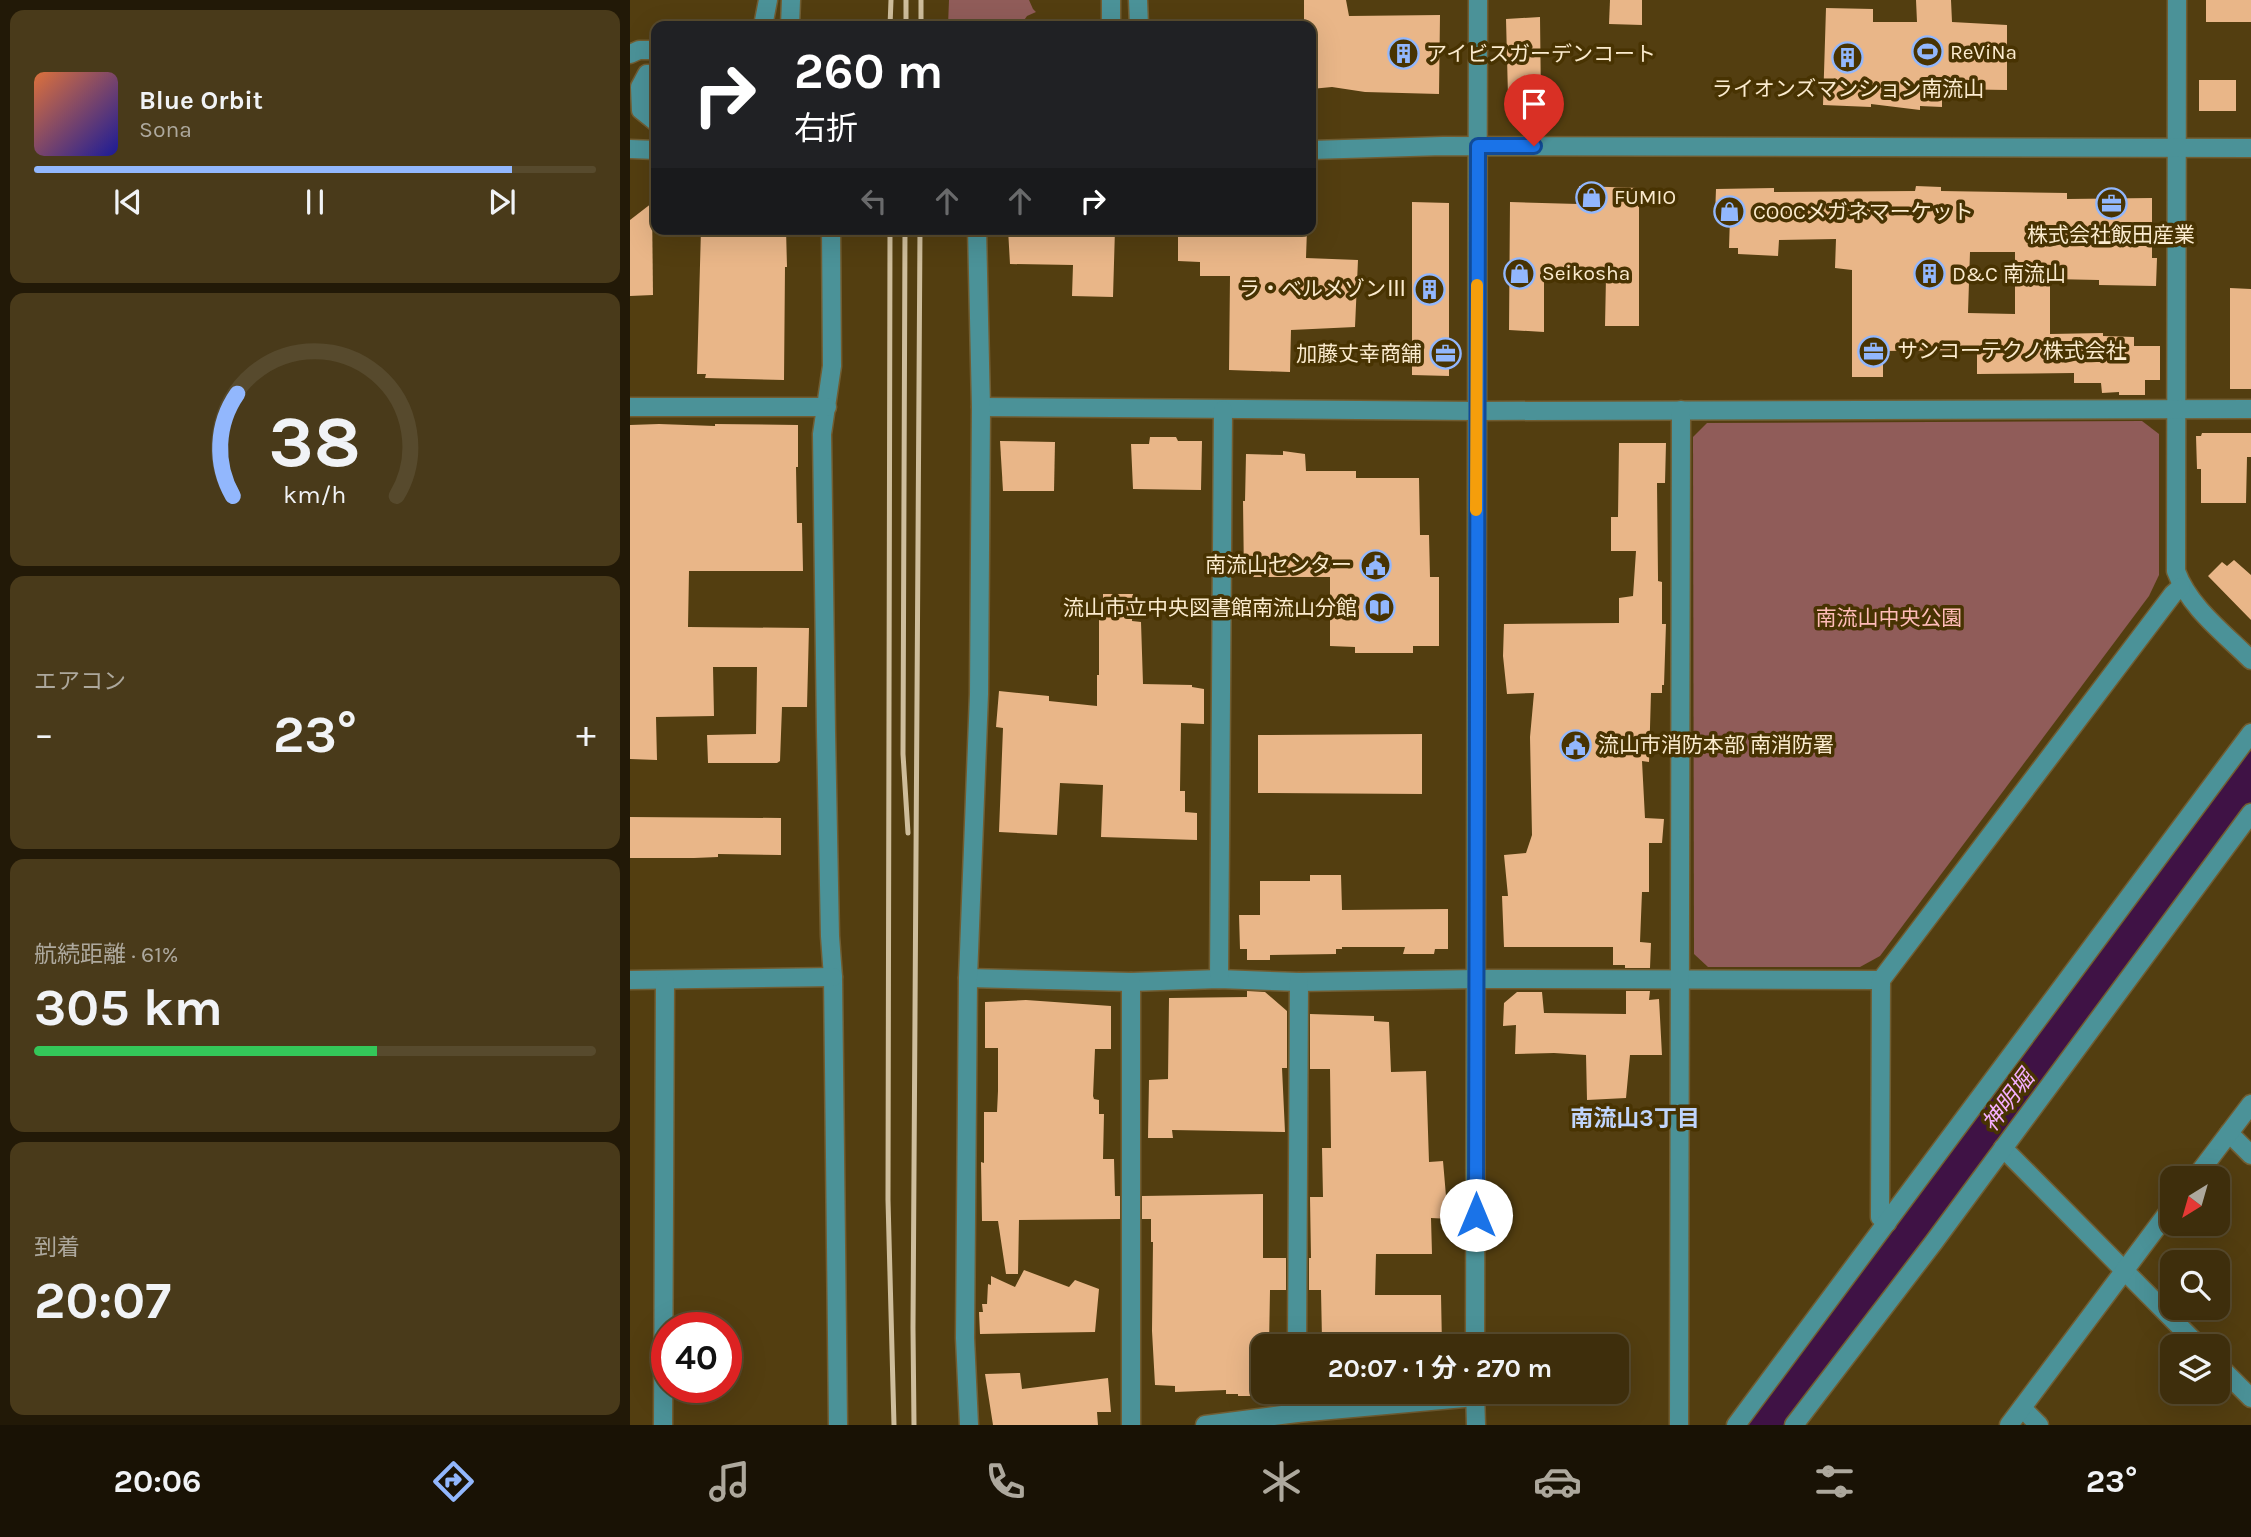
<!DOCTYPE html>
<html lang="ja">
<meta charset="utf-8">
<style>
body{margin:0;font-family:Karla,"Noto Sans JP",sans-serif;background:#493a1a;color:#f1f3f6;height:100vh;display:flex;flex-direction:column;font-size:26px;white-space:nowrap}
*{box-sizing:border-box;margin:0}
p{font-size:23px;color:#ada89d}
.icon{flex:none;width:38px;height:38px;fill:none;stroke:currentColor;stroke-width:2;stroke-linecap:round;stroke-linejoin:round}
.map{position:relative;flex:1;overflow:hidden}
.panel{display:flex;flex-direction:column;gap:10px;padding:10px;background:#221907;width:630px}
.panel>*{flex:none}
.hud{position:absolute;left:21px;top:21px;width:665px;height:214px;border-radius:14px;box-shadow:0 7px 28px #0002,0 0 0 2px #574a2d;background:#202124;color:#fff;overflow:hidden}
.needle{width:46px;rotate:217deg}
.buttons{position:absolute;left:1530px;top:1166px;display:grid;gap:14px}
.buttons a{display:grid;place-items:center;width:70px;height:70px;border-radius:14px;background:#3e2e0c;box-shadow:0 7px 28px #0002,0 0 0 2px #574a2d;font-size:35px}
.speed{position:absolute;left:21px;top:1312px;display:flex;gap:14px;font-size:35px;font-weight:700;text-align:center}
.speed>*{display:grid;place-content:center;width:91px;height:91px;border-radius:50%;background:#3e2e0c;box-shadow:0 7px 28px #0002,0 0 0 2px #574a2d;line-height:1}
.speed .limit{border:10px solid #d22;background:#fff;color:#111}
.pin{position:absolute;display:grid;place-items:center;width:60px;height:60px;color:#fff;margin:-72px -30px;border-radius:50% 50% 50% 0;rotate:-45deg;box-shadow:0 0 7px #0007}
.pin .icon{rotate:45deg}
.me{position:absolute;width:77px;margin:-38px;rotate:0deg;stroke-linejoin:round;filter:drop-shadow(0 0 5px #0008)}
.turn{display:flex;align-items:center;gap:24px;height:147px;padding:0 28px;font-size:32px}
.turn .icon{width:91px;height:91px;stroke-width:2.5}
.turn b{display:block;font-size:49px;line-height:60px}
.lanes{display:flex;align-items:center;height:66px;padding:0 28px;background:#0003;justify-content:center;gap:35px;direction:ltr}
.lanes .off{opacity:.35}
.big{font-size:52px;font-weight:700;line-height:1.1}
.panel .widget{flex:1;display:flex;flex-direction:column;justify-content:center;gap:10px;min-width:0;padding:0 24px;border-radius:14px;background:#493a1a}
.panel .dial{align-items:center;gap:0}
.dial svg{height:182px;overflow:visible;fill:none;stroke:#574a2d;stroke-width:7;stroke-linecap:round;text-anchor:middle}
.dial text{fill:#f1f3f6;stroke:none}
.song{display:flex;align-items:center;gap:21px}
.cover{width:84px;height:84px;border-radius:10px;background:linear-gradient(135deg,hsl(20 70% 55%),hsl(240 70% 35%))}
.played{height:7px;border-radius:4px;background:linear-gradient(90deg,#92b7fd 85%,#574a2d 85%)}
.keys{display:flex;justify-content:space-around;direction:ltr}
.heat{display:flex;justify-content:space-between;align-items:center;font-size:38px;direction:ltr}
.charge{height:10px;border-radius:5px;background:linear-gradient(90deg,#34c759 61%,#574a2d 0)}
.trip{position:absolute;left:621px;top:1334px;width:378px;height:70px;border-radius:14px;background:#3e2e0c;box-shadow:0 7px 28px #0002,0 0 0 2px #574a2d;font-weight:700;line-height:70px;text-align:center}
.dock{display:flex;height:112px;justify-content:space-around;align-items:center;background:#191205;color:#ada89d}
.dock .icon{width:49px;height:49px}
.dock .selected{color:#92b7fd}
.dock b{font-size:32px;color:#f1f3f6}
main{display:flex;flex:1;min-height:0}
.map>svg:first-child{display:block}
.green{fill:#905c59}
.lines{fill:none;stroke-linecap:round;stroke-linejoin:round}
.river{stroke:#3f1245;stroke-width:49}
.building{fill:#e9b688;fill-rule:evenodd}
.minor-casing{stroke:#715d32;stroke-width:21}
.minor{stroke:#4b9298;stroke-width:18}
.rail{stroke:#cebd9b;stroke-width:5}
.route-casing{stroke:#114b97;stroke-width:18}
.route{stroke:#1a73e8;stroke-width:12}
.slow{stroke:#f59e0b;stroke-width:12}
.labels{text-anchor:middle;dominant-baseline:central;stroke-width:7;stroke-linejoin:round;paint-order:stroke}
.poi-label{font-size:21px;fill:#fbebce;stroke:#483302;text-anchor:start}
.park-label{font-size:21px;fill:#ffbcb8;stroke:#483302}
.water-label{font-size:23px;font-style:italic;fill:#f4aefd;stroke:#483302}
.neighbourhood-label{font-size:23px;font-weight:bold;fill:#c0d5fd;stroke:#483302}
</style>
<main>
<section class="panel">
<div class="widget">
<div class="song"><i class="cover"></i><div><b>Blue Orbit</b><p>Sona</p></div></div>
<div class="played"></div>
<div class="keys"><svg class="icon" aria-label="previous" viewBox="0 0 24 24"><path d="M18 5L8 12l10 7zM5 5v14"/></svg><svg class="icon" aria-label="pause" viewBox="0 0 24 24"><path d="M8 5v14M16 5v14"/></svg><svg class="icon" aria-label="next" viewBox="0 0 24 24"><path d="M6 5l10 7-10 7zM19 5v14"/></svg></div>
</div>
<div class="widget dial"><svg viewBox="0 0 100 80">
<path d="M14 69A42 42 0 1 1 86 69"/>
<path d="M14 69A42 42 0 0 1 16 24" stroke="#92b7fd"/>
<text x="50" y="56" font-size="32" font-weight="700">38</text>
<text x="50" y="72" font-size="11">km/h</text>
</svg></div>
<div class="widget"><p>エアコン</p>
<div class="heat"><a>−</a><b class="big">23°</b><a>+</a></div>
</div>
<div class="widget"><p>航続距離 · 61%</p><b class="big">305 km</b><div class="charge"></div></div>
<div class="widget"><p>到着</p><b class="big">20:07</b></div>
</section>
<div class="map">
<svg width="1621" height="1425" viewBox="0 0 1621 1425">
<rect width="100%" height="100%" fill="#533e10"/>
<g class="green">
<polygon points="319,0 399,0 403,9 406,12 397,16 390,26 318,26"/>
<polygon points="1512,421 1529,434 1529,575 1519,596 1250,956 1230,967 1078,967 1064,954 1063,437 1077,423"/>
</g>
<g class="lines">
<polyline class="river" points="1136,1425 1621,776"/>
</g>
<g class="building">
<polygon points="674,0 716,0 719,16 810,15 809,94 735,92 702,87 681,89 681,26 674,26"/>
<polygon points="980,0 1012,0 1012,25 979,24"/>
<polygon points="1286,0 1321,0 1322,22 1377,25 1377,90 1312,89 1312,107 1290,106 1290,110 1241,104 1241,107 1193,105 1196,8 1243,9 1243,22 1287,22"/>
<rect x="1576" y="0" width="45" height="22"/>
<polygon points="910,17 911,104 885,103 884,96 878,96 876,19"/>
<rect x="1569" y="80" width="37" height="31"/>
<polygon points="949,186 1009,188 1009,326 975,326 976,277 914,279 914,332 879,330 880,202 948,204"/>
<path d="M1286,186L1311,187V191L1437,193V199L1522,198V258H1527L1526,286L1469,285V280L1420,279V334L1473,333V336L1504,337V346H1530V380H1515V395H1489V392L1472,393L1471,383H1444V373L1347,374V350L1253,351V377H1222V270L1205,268L1206,239L1149,240L1148,256L1108,254V248H1099L1100,217L1085,216L1086,189L1144,188V192L1285,191ZM1340,252H1385V314L1338,313Z"/>
<polygon points="782,202 819,203 819,376 782,375"/>
<polygon points="22,203 23,295 0,296 0,220"/>
<polygon points="71,229 156,229 157,267 155,267 154,380 75,378 76,374 67,374"/>
<polygon points="378,229 485,229 483,297 442,296 443,265 380,264"/>
<polygon points="548,229 677,229 676,258 728,260 725,327 661,330 660,372 599,370 600,276 570,276 570,262 548,261"/>
<polygon points="1600,288 1621,289 1621,389 1600,389"/>
<polygon points="29,424 85,426 85,424 168,425 168,467 166,467 167,523 172,523 173,571 59,571 58,627 179,628 177,707 152,707 150,761 147,763 78,763 77,735 126,734 127,667 83,667 84,716 26,717 27,760 0,759 0,425"/>
<polygon points="1572,433 1621,433 1621,457 1617,457 1616,503 1571,503 1571,469 1567,469 1566,436 1571,436"/>
<polygon points="520,437 546,437 548,441 572,441 571,490 503,489 501,444 519,444"/>
<polygon points="370,441 425,442 424,491 373,491"/>
<polygon points="989,443 1036,443 1035,483 1027,483 1028,577 1028,581 1032,582 1032,624 1036,624 1034,685 1032,685 1032,693 1021,693 1019,762 1012,761 1015,818 1034,819 1032,843 1019,843 1019,892 1012,892 1010,942 1021,943 1020,968 995,968 995,965 983,965 983,947 874,947 872,896 878,896 874,855 896,853 902,835 900,737 904,693 877,694 873,656 874,624 989,623 989,598 1003,596 1006,551 981,551 981,517 988,517"/>
<polygon points="653,451 675,454 676,471 726,471 726,478 789,478 790,535 799,535 800,577 809,577 809,646 783,646 783,653 725,653 725,647 700,646 700,577 614,577 613,501 615,501 616,454 653,455"/>
<polygon points="1604,560 1621,575 1621,620 1578,576 1592,562 1597,566"/>
<polygon points="473,594 503,594 502,621 511,622 513,684 562,685 562,687 574,689 574,724 551,723 550,791 555,791 555,812 567,813 567,840 471,837 473,785 430,783 427,835 369,832 373,728 366,727 369,691 419,696 419,701 467,706 467,675 469,675 469,613 473,613"/>
<polygon points="792,734 792,794 628,793 628,735"/>
<polygon points="0,817 151,818 151,855 88,854 88,857 64,858 0,858"/>
<polygon points="680,875 711,875 712,910 818,909 818,949 805,949 804,954 773,954 775,947 712,947 712,949 706,949 706,954 640,955 640,960 617,960 617,949 610,949 609,915 630,915 630,881 680,881"/>
<polygon points="617,991 635,992 657,1011 657,1068 652,1068 655,1132 542,1130 543,1138 518,1138 519,1080 538,1079 539,998 617,997"/>
<polygon points="996,991 1020,991 1019,1000 1029,999 1032,1055 1000,1055 996,1098 957,1100 956,1055 924,1053 885,1054 886,1025 873,1026 874,1003 887,992 912,992 914,1013 996,1014"/>
<polygon points="396,1000 481,1006 481,1049 465,1049 463,1096 464,1099 469,1100 469,1114 474,1114 473,1159 484,1159 485,1196 490,1196 490,1219 389,1220 388,1274 376,1274 368,1221 352,1221 351,1162 354,1163 354,1112 367,1112 368,1091 368,1048 355,1048 355,1002"/>
<polygon points="680,1014 744,1016 744,1021 759,1022 761,1072 796,1071 799,1162 813,1161 816,1196 821,1196 821,1219 801,1218 802,1254 746,1254 745,1295 811,1295 812,1346 747,1346 747,1341 692,1340 691,1290 679,1290 679,1258 681,1258 680,1197 693,1197 692,1148 701,1148 700,1069 680,1069"/>
<polygon points="633,1194 633,1258 656,1258 656,1290 640,1290 639,1346 634,1346 634,1396 608,1396 608,1394 596,1394 596,1390 545,1392 545,1386 525,1385 522,1331 523,1242 521,1242 521,1219 512,1219 512,1196"/>
<polygon points="394,1270 439,1287 445,1280 469,1289 465,1332 350,1334 349,1312 353,1312 352,1304 357,1304 358,1284 361,1285 361,1276 385,1287"/>
<polygon points="390,1373 392,1389 478,1378 481,1412 467,1412 468,1425 363,1425 355,1374"/>
</g>
<g class="lines">
<defs>
<g id="minor">
<polyline points="481,0 481,26"/>
<polyline points="508,0 509,26"/>
<path d="M1547,0L1546,571C1559,607 1594,633 1621,660"/>
<polyline points="133,26 138,0"/>
<polyline points="160,26 161,0"/>
<polyline points="0,54 9,50 26,50"/>
<polyline points="26,75 17,74 10,87 11,110 26,122"/>
<polyline points="0,149 26,150"/>
<polyline points="681,150 813,146 1621,148"/>
<polyline points="201,229 202,366 192,434 196,732 200,936 203,977 208,1425"/>
<polyline points="0,407 197,407"/>
<polyline points="351,407 846,411 1621,409"/>
<polyline points="338,978 501,982 589,979 669,982 847,979 1251,980"/>
<polyline points="589,979 593,410"/>
<polyline points="0,980 203,977"/>
<polyline points="1599,1133 1621,1155"/>
<polyline points="1373,1148 1569,1346"/>
<polyline points="1565,1178 1621,1104"/>
<polyline points="1257,1223 1250,1217 1251,980 1543,594 1551,587"/>
<polyline points="667,1346 669,982"/>
<polyline points="845,1346 848,0"/>
<polyline points="1587,1364 1621,1398"/>
<polyline points="845,1391 846,1425"/>
<polyline points="1392,1408 1409,1425"/>
<polyline points="667,1413 667,1391"/>
<polyline points="33,1425 35,981"/>
<polyline points="339,1425 335,1338 337,1096 338,978 349,694 351,407 347,229"/>
<polyline points="501,1425 501,982"/>
<polyline points="575,1425 667,1413 845,1397"/>
<polyline points="1049,1425 1051,410"/>
<polyline points="1106,1425 1621,733"/>
<polyline points="1164,1425 1304,1242 1621,813"/>
<polyline points="1379,1425 1542,1207"/>
</g>
</defs>
<use href="#minor" class="minor-casing"/>
<use href="#minor" class="minor"/>
<g class="rail">
<polyline points="260,26 261,0"/>
<polyline points="276,26 276,0"/>
<polyline points="291,26 291,0"/>
<polyline points="260,229 258,1200 264,1425"/>
<polyline points="275,229 273,754 278,833"/>
<polyline points="284,1425 283,1328 290,229"/>
</g>
</g>
<g class="lines">
<defs>
<polyline id="route" points="846,1215 848,146 904,146"/>
</defs>
<use href="#route" class="route-casing"/>
<use href="#route" class="route"/>
<polyline class="slow" points="846,510 847,285"/>
</g>
<defs>
<symbol id="stadium-ring" viewBox="-11 -11 22 22"><circle r="9.5" fill="#483302" stroke="#92b7fd" stroke-width="1.5"/><path d="M0-5a6.5 5 0 1 0 0 10a6.5 5 0 1 0 0-10ZM-3.5-1.8h7v3.6h-7Z" fill="#92b7fd"/></symbol>
<symbol id="building-ring" viewBox="-11 -11 22 22"><circle r="9.5" fill="#483302" stroke="#92b7fd" stroke-width="1.5"/><path d="M-4-6H4V6H1V3H-1V6H-4ZM-2.5-4.3h1.7v1.8h-1.7ZM.8-4.3h1.7v1.8H.8ZM-2.5-1h1.7V.8h-1.7ZM.8-1h1.7V.8H.8Z" fill="#92b7fd"/></symbol>
<symbol id="shop-ring" viewBox="-11 -11 22 22"><circle r="9.5" fill="#483302" stroke="#92b7fd" stroke-width="1.5"/><path d="M-5-2.5h2.3a2.7 3.5 0 0 1 5.4 0H5L5.5 6h-11ZM-1.5-2.5h3a1.5 2.3 0 0 0-3 0Z" fill="#92b7fd"/></symbol>
<symbol id="office-ring" viewBox="-11 -11 22 22"><circle r="9.5" fill="#483302" stroke="#92b7fd" stroke-width="1.5"/><path d="M-6-3h4V-5.5h4V-3h4V5H-6ZM-1-4.5V-3h2v-1.5ZM-6 0V1H6V0Z" fill="#92b7fd"/></symbol>
<symbol id="civic-ring" viewBox="-11 -11 22 22"><circle r="9.5" fill="#483302" stroke="#92b7fd" stroke-width="1.5"/><path d="M-.6-6.5H3V-4.5H.6V-3L4-1V1h2V6H-6V1h2V-1L-.6-3ZM-1.2 2.5V6h2.4V2.5Z" fill="#92b7fd"/></symbol>
<symbol id="library-ring" viewBox="-11 -11 22 22"><circle r="9.5" fill="#483302" stroke="#92b7fd" stroke-width="1.5"/><path d="M-6-4Q-3-5.5-.7-3.5V5Q-3 3-6 4ZM6-4Q3-5.5 .7-3.5V5Q3 3 6 4Z" fill="#92b7fd"/></symbol>
</defs>
<g fill-rule="evenodd">
<use href="#stadium-ring" x="1280" y="34" width="35" height="35"/>
<use href="#building-ring" x="756" y="36" width="35" height="35"/>
<use href="#building-ring" x="1200" y="40" width="35" height="35"/>
<use href="#shop-ring" x="944" y="180" width="35" height="35"/>
<use href="#office-ring" x="1464" y="186" width="35" height="35"/>
<use href="#shop-ring" x="1082" y="194" width="35" height="35"/>
<use href="#shop-ring" x="872" y="256" width="35" height="35"/>
<use href="#building-ring" x="1282" y="256" width="35" height="35"/>
<use href="#building-ring" x="782" y="272" width="35" height="35"/>
<use href="#office-ring" x="1226" y="334" width="35" height="35"/>
<use href="#office-ring" x="798" y="336" width="35" height="35"/>
<use href="#civic-ring" x="728" y="548" width="35" height="35"/>
<use href="#library-ring" x="732" y="590" width="35" height="35"/>
<use href="#civic-ring" x="928" y="728" width="35" height="35"/>
</g>
<g class="labels">
<g class="poi-label">
<text x="1320" y="52">ReViNa</text>
<text x="796" y="54">アイビスガーデンコート</text>
<text x="1218" y="89" text-anchor="middle">ライオンズマンション南流山</text>
<text x="984" y="197">FUMIO</text>
<text x="1123" y="212">COOCメガネマーケット</text>
<text x="1481" y="235" text-anchor="middle">株式会社飯田産業</text>
<text x="912" y="273">Seikosha</text>
<text x="1322" y="274">D&amp;C 南流山</text>
<text x="777" y="289" text-anchor="end">ラ・ベルメゾンⅢ</text>
<text x="1267" y="351">サンコーテクノ株式会社</text>
<text x="792" y="354" text-anchor="end">加藤丈幸商舗</text>
<text x="722" y="565" text-anchor="end">南流山センター</text>
<text x="727" y="608" text-anchor="end">流山市立中央図書館南流山分館</text>
<text x="968" y="745">流山市消防本部 南消防署</text>
</g>
<g class="park-label">
<text x="1259" y="618">南流山中央公園</text>
</g>
<g class="water-label">
<text transform="translate(1378 1101) rotate(-53)">神明堀</text>
</g>
<g class="neighbourhood-label">
<text x="1005" y="1118">南流山3丁目</text>
</g>
</g>
</svg>
<div class="buttons">
<a><svg class="needle" viewBox="-14 -14 28 28"><path d="M0-13l5 13h-10z" fill="#e53935"/><path d="M0 13l5-13h-10z" fill="#ada89d"/></svg></a>
<a><svg class="icon" aria-label="search" viewBox="0 0 24 24"><circle cx="10" cy="10" r="6"/><path d="M15 15l6 6"/></svg></a>
<a><svg class="icon" aria-label="layers" viewBox="0 0 24 24"><path d="M12 4l9 5-9 5-9-5zM3 14l9 5 9-5"/></svg></a>
</div>
<div class="speed"><div class="limit">40</div></div>
<div class="pin" style="left:904px;top:146px;background:#d93025"><svg class="icon" aria-label="arrive" viewBox="0 0 24 24"><path d="M6 21V4h12l-3 4 3 4H6"/></svg></div>
<svg class="me" style="left:846px;top:1215px" viewBox="-20 -20 40 40"><circle r="19" fill="#fff"/><path d="M0-13L10 11 0 6-10 11z" fill="#1a73e8"/></svg>
<div class="trip">20:07 · 1 分 · 270 m</div>
<div class="hud">
<div class="turn"><svg class="icon" aria-label="right" viewBox="0 0 24 24"><path d="M7 20v-9h11M14 6l5 5-5 5"/></svg><div><b>260 m</b>右折</div></div>
<div class="lanes"><svg class="icon off" aria-label="left" viewBox="0 0 24 24"><path d="M17 20v-9H6M10 6l-5 5 5 5"/></svg><svg class="icon off" aria-label="ahead" viewBox="0 0 24 24"><path d="M12 20V5M6 11l6-6 6 6"/></svg><svg class="icon off" aria-label="ahead" viewBox="0 0 24 24"><path d="M12 20V5M6 11l6-6 6 6"/></svg><svg class="icon" aria-label="right" viewBox="0 0 24 24"><path d="M7 20v-9h11M14 6l5 5-5 5"/></svg></div>
</div>
</div>
</main>
<nav class="dock">
<b>20:06</b>
<svg class="icon selected" aria-label="directions" viewBox="0 0 24 24"><path d="M12 3l9 9-9 9-9-9zM9 14v-3h6M13 9l2 2-2 2"/></svg>
<svg class="icon" aria-label="music" viewBox="0 0 24 24"><path d="M9 18V5l10-2v13"/><circle cx="6" cy="18" r="3"/><circle cx="16" cy="16" r="3"/></svg>
<svg class="icon" aria-label="phone" viewBox="0 0 24 24"><path d="M5 4h4l2 5-3 2q2 4 5 5l2-3 5 2v4C11 20 4 13 5 4z"/></svg>
<svg class="icon" aria-label="climate" viewBox="0 0 24 24"><path d="M12 3v18M4 7l16 10M4 17L20 7"/></svg>
<svg class="icon" aria-label="car" viewBox="0 0 24 24"><path d="M5 17H2v-5l4-1 3-4h7l3 4 3 1v5h-3M9 17h6M6 11h13"/><circle cx="7" cy="17" r="2"/><circle cx="17" cy="17" r="2"/></svg>
<svg class="icon" aria-label="filters" viewBox="0 0 24 24"><path d="M4 7h16M4 17h16"/><circle cx="9" cy="7" r="2"/><circle cx="15" cy="17" r="2"/></svg>
<b>23°</b>
</nav>
